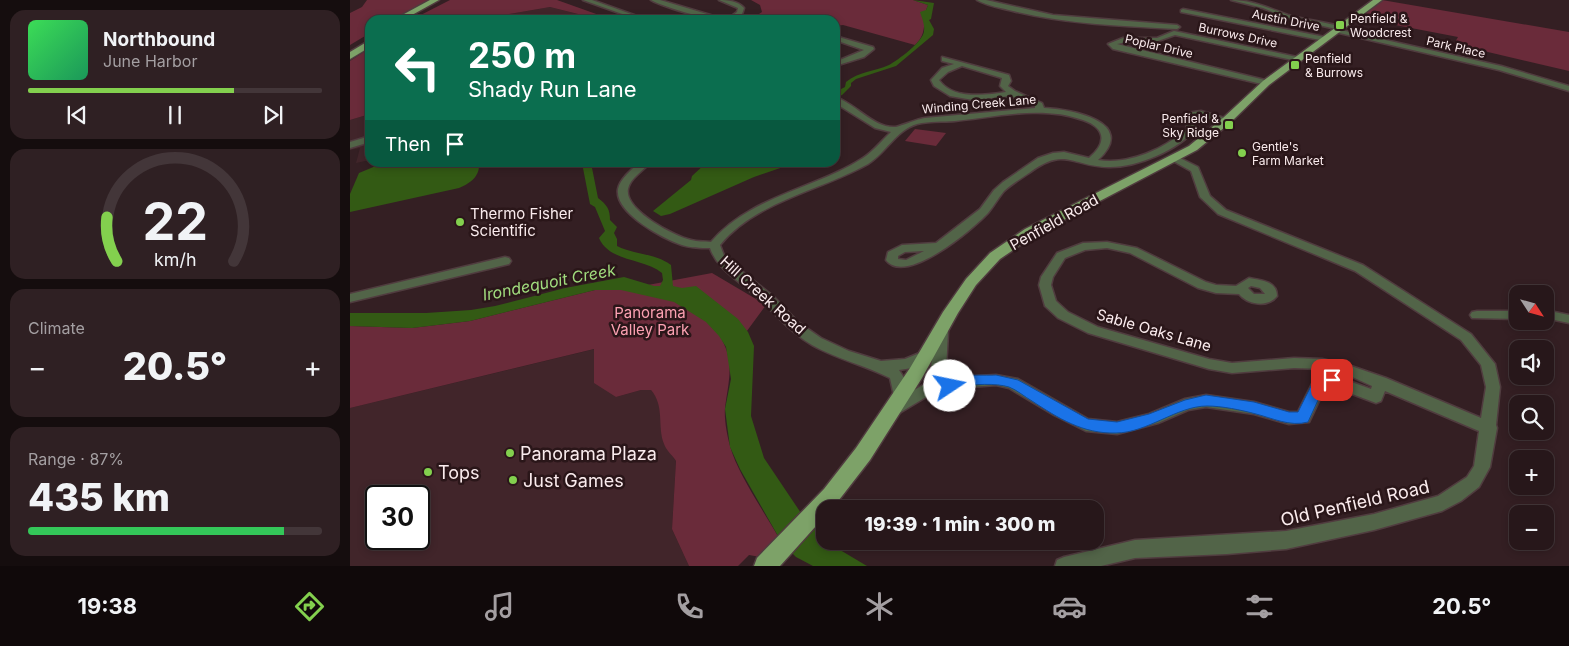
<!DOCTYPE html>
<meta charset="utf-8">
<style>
body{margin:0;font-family:Inter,sans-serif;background:#2f2023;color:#f1f3f6;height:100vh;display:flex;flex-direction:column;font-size:19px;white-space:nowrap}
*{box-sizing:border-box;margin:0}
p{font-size:16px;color:#a49fa2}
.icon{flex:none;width:28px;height:28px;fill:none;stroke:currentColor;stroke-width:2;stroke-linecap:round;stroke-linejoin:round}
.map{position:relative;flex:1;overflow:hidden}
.drawer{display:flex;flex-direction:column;gap:10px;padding:10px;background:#150d0e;width:350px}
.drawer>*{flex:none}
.top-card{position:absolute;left:15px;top:15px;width:475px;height:152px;border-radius:15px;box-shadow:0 2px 8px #0003,0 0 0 1px #433639;background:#0b6e4f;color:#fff;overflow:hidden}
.needle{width:32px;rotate:126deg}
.tools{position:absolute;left:1159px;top:285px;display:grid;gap:10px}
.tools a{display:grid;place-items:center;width:45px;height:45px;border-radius:10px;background:#27171a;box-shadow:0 2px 8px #0003,0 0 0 1px #433639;font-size:25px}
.speed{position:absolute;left:15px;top:485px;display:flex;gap:10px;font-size:25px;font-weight:700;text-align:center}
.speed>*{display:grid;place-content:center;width:65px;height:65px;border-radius:50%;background:#27171a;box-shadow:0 2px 8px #0003,0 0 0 1px #433639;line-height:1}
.speed .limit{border:2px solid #111;border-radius:8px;background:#fff;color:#111}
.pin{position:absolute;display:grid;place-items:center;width:42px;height:42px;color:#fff;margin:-21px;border-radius:10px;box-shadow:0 2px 8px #0006}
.me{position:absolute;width:55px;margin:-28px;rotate:79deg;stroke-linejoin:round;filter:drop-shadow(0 0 4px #0008)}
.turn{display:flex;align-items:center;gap:18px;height:105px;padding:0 20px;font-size:22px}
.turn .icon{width:65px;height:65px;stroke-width:2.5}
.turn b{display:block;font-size:35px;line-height:42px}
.then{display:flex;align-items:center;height:48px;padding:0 20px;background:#0003;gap:10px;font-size:19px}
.big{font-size:38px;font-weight:800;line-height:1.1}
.drawer .widget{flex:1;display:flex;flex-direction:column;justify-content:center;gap:8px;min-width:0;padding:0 18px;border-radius:15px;background:#2f2023}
.drawer .dial{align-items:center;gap:0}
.dial svg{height:130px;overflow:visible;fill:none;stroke:#433639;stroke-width:7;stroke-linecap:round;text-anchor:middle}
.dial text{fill:#f1f3f6;stroke:none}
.song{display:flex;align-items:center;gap:15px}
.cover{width:60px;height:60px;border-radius:8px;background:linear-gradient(135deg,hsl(130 70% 55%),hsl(150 70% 35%))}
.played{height:5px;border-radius:2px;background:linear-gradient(90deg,#83d04e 70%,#433639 70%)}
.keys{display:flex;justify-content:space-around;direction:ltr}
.heat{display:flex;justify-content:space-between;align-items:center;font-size:28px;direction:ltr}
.charge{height:8px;border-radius:4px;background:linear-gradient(90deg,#34c759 87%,#433639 0)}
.trip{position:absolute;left:466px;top:500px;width:288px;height:50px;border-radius:15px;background:#27171a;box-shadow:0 2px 8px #0003,0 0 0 1px #433639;font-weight:800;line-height:50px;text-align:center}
.menu{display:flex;height:80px;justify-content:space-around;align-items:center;background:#10090a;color:#a49fa2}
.menu .icon{width:35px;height:35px}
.menu .on{color:#83d04e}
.menu b{font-size:22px;color:#f1f3f6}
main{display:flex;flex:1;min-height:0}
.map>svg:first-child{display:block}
.built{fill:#41252a;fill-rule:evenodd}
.green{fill:#6a2b3a}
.water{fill:#335a14}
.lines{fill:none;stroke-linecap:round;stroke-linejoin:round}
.minor-casing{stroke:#503c3f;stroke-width:3}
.major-casing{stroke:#503c3f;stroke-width:3}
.minor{fill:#526448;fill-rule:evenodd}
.major{fill:#7da268;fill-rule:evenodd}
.route{fill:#1a73e8;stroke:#114b97}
.poi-dot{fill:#83d04e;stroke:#2a1619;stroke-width:2}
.labels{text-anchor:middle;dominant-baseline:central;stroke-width:5;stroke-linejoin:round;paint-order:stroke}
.far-poi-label{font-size:12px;fill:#faebed;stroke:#2a1619;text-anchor:start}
.far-street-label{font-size:12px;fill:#faebed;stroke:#2a1619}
.poi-label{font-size:15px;fill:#faebed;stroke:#2a1619;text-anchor:start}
.street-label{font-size:15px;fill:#faebed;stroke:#2a1619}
.park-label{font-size:15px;fill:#fca1b2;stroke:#2a1619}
.water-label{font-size:16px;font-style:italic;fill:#a1dc7e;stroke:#2a1619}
.near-poi-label{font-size:18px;fill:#faebed;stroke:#2a1619;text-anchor:start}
.near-street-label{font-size:18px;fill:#faebed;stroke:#2a1619}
</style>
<main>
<section class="drawer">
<div class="widget">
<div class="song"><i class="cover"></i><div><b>Northbound</b><p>June Harbor</p></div></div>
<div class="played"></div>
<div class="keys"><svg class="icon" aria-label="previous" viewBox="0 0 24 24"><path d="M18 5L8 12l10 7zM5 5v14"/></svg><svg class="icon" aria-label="pause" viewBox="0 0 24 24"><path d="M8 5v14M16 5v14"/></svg><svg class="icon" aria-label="next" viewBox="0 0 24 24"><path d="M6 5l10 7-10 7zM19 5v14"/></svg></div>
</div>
<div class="widget dial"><svg viewBox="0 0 100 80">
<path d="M14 69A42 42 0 1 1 86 69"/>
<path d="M14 69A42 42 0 0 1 8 42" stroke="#83d04e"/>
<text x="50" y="56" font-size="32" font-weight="700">22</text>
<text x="50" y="72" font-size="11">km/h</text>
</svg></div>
<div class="widget"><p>Climate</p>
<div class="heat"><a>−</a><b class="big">20.5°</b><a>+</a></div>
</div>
<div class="widget"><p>Range · 87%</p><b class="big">435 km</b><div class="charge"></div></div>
</section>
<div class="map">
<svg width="1219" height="566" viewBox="0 0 1219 566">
<rect width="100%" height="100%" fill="#341f23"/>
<g class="built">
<polygon points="200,7 228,14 241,20 124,20"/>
<polygon points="20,114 20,160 6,163 10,148 0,150 0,120"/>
<path d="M245,349L266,397L291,390H301L307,397L310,409L314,444L326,461L322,529L339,566H0V408ZM26,496H69V539H26Z"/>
</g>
<g class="green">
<polygon points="17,0 80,0 42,20 20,20 20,33 0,45 0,13 12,7"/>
<polygon points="100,0 207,0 263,20 241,20 228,14 200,7 124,20 61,20"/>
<path d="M401,0H563L578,5C571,21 579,32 565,45L493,25L485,26V20H400L412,12L410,5Z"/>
<polygon points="1032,0 1219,32 1219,71 1104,44 1108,37 1009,18"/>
<polygon points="20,48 20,114 0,120 0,61"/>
<polygon points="565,129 596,133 586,146 555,141"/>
<path d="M362,273L416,305L394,335L372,340C385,364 378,383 375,408C374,419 377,435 380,446C387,473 415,513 429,538L410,557L399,555L388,566H339L322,529L326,461C323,456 316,450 314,444C307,426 315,406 301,390H291L266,397L244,383V349L0,408V326L62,328L120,321L245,290H271Z"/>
</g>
<g class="water">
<path d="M563,0L584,3L581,19L579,20L584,29L583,35L546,66L506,79L501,83V86L492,95L485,98V92L495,87L496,82C509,71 524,72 539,65C548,60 573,42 574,31C575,25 572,18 570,12L576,10L578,5Z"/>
<path d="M33,163H129C130,176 121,183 109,188L0,212V194L9,173Z"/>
<path d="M232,163H241L248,198C257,205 260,209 260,220L267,227L264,233L267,239V246C285,255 305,253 321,265L323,286L332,288L346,286L388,319L398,332L404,346L401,416L414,458L455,519L475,541L517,566H463L446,557L432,543L390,469L380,447L375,409L381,379L376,347L369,336L356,322L324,302L271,290H245L120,321L62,328L0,326V313H76L121,310L145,306L215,288L274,277L304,286H310L313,280L312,273C294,258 259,262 249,238L255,231L245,207L240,204Z"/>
<polygon points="356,163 356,162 445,163 404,177 320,214 311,216 303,211 341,180 342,176"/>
</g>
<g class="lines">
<defs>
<g id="minor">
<polygon points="233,0 242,0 298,20 289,20"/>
<path d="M301,0H310L367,17L379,18L387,12L388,8L369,0C378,0 388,1 394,8C393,13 390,18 385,20C372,25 313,7 301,0Z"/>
<path d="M627,0H636L703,15L827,25L830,27L827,29C772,26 717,24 663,11C652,8 637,6 627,0Z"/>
<path d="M881,0C902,0 918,8 938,15C956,20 975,22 992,27L993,28L991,30L1151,66L1219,86V91L1149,70L985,32L984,31L986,29L934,17L913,8Z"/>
<polygon points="833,9 975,37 978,39 975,41 831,12 831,10"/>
<polygon points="824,31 947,57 951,59 947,61 825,35 805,42 778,42 767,44 919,81 920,83 916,85 763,49 758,44 773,38 807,38"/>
<polygon points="485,36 523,47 524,49 514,57 485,66 485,62 514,50 485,40"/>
<path d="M592,57L659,75L661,81L658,86L665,91L692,103L694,108C721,109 789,122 748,160C779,165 815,149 837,128L834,117L836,113L851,111L881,120L877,123L851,117H842L846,128C829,150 786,168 758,167C721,166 715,146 679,173C670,179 662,184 654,191C648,198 644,206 638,213C623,229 556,286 536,260L538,252L552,245L586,243L630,209L644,190L653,182L688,158L703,153L714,152L739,158C757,143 756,128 733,120C692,105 646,117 605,121C593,122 580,121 567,124C546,130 536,153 518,164C470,191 406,201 370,245L375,258L423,296L448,322L471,338L499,351L531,361L555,359L577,350L582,352L586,329H596L598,332L596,370L609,377L646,375L668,379L738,419L767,422L799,414L835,399L856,395L904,402L939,412H948L964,380L982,375L1021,389L1022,386L998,375L972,369L944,368L882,373L859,369L738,333L708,318L695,306L689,285L691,277L707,253L733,243L757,242L787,248L856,282L866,285L886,286L899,278C910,280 927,281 927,296C918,308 898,305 889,294L866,293L848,288L780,253L757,248L735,250L715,258L703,277L701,285L706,301L718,312L748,327L859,359L882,363L944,358L972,359L1001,366L1036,378L1131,418L1136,387L1131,365L1111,340L1005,271L868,214L850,197L841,171L823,161V157L826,156L848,167L860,196L876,210L1013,265L1121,334L1145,364L1150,387L1146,425L1147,428L1140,467L1129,487L1111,501L1092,511L1024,530L936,549L877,554L785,558L751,566H705L707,560L714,557L785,540L936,531L1024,514L1088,496L1117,477L1124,466L1129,431L1035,391L1031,401L1026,403L981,386L975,388L959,422L939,424L904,414L856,407L838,410L808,423L767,434L736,431L704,415L659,388L646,385L609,388L581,394L546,415L541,413L538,409L541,405L548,400L544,396L540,378C514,365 487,359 462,345C438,331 422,309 401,292C385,278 367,268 360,248C350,248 341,248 332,245C314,239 264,213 268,189C270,179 282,169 290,162H301C294,170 280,178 278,189C274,210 324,236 341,240C348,242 354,241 361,242C400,196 465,189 513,158C524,151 532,140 541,132L525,128L485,103V97C505,103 523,128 545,127C549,127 567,119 575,118L685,108V106L661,96L623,100L600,96L584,86L581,80L592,68L604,64L592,61ZM612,66L652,78L650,86L656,92C635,95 603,100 589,80L598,72ZM574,251L556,260L548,259V256L555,252ZM901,286L910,288L915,294H904L898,288ZM582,359C580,371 582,376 592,381L573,385L559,393L556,381L549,370L562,368Z"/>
<polygon points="20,136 20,142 0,148 0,142"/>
<polygon points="155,257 159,258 161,261 159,264 0,302 0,294"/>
<polygon points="1195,310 1219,315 1219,323 1195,318"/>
<polygon points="1127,311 1168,311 1168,319 1122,318 1120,315 1122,312"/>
</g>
<g id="major">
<polygon points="80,0 89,0 53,20 43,20"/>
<polygon points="1023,0 1032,0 919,85 881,122 847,150 685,235 650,259 626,285 608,313 572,378 520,460 482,509 475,509 475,516 430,566 404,566 407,558 474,489 506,448 560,368 593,312 616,279 640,253 675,229 839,146 873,118 913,81"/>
<polygon points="20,40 20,47 0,59 0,52"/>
</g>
</defs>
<use href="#minor" class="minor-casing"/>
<use href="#major" class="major-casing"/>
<use href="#minor" class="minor"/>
<use href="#major" class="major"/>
</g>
<path class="route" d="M646,375L668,380L738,419L767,422L799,414L835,400L856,395L904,402L939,412H948L964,380L982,375L987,376L989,380L987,383L974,387L958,422C940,427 922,418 906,414C891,410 872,406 857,406C827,406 797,433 766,433C733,434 708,418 682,401C675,397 667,390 659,387C646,383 623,384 610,387C604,389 602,392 595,390L593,386C601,372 632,376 646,375Z"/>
<g class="poi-dot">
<rect x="985" y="20" width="10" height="10" rx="2.5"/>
<rect x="940" y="60" width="10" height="10" rx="2.5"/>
<rect x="874" y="120" width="10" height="10" rx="2.5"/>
<circle cx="892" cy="153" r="5"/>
<circle cx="110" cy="222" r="5"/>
<circle cx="160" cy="453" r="5"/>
<circle cx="78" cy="472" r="5"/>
<circle cx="163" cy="480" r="5"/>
</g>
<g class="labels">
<g class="far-poi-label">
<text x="1000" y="18">Penfield &amp;<tspan x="1000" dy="14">Woodcrest</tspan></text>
<text x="955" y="58">Penfield<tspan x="955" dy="14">&amp; Burrows</tspan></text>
<text x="869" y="118" text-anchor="end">Penfield &amp;<tspan x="869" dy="14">Sky Ridge</tspan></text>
<text x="902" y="146">Gentle's<tspan x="902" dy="14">Farm Market</tspan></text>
</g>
<g class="far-street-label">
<text transform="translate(936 20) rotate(11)">Austin Drive</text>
<text transform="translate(888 35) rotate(12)">Burrows Drive</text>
<text transform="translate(809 46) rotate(13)">Poplar Drive</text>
<text transform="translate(1106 47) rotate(13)">Park Place</text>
<text transform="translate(629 104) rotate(-5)">Winding Creek Lane</text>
</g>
<g class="poi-label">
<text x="120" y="213">Thermo Fisher<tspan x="120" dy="17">Scientific</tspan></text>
</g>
<g class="street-label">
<text transform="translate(704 222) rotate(-29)">Penfield Road</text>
<text transform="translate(413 295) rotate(42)">Hill Creek Road</text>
<text transform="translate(804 330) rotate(16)">Sable Oaks Lane</text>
</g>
<g class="park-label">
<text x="300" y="312">Panorama<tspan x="300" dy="17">Valley Park</tspan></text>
</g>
<g class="water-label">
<text transform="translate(199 282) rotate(-11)">Irondequoit Creek</text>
</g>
<g class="near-poi-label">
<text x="170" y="453">Panorama Plaza</text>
<text x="88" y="472">Tops</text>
<text x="173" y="480">Just Games</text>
</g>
<g class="near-street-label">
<text transform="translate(1005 503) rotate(-13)">Old Penfield Road</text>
</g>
</g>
</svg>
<div class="tools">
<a><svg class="needle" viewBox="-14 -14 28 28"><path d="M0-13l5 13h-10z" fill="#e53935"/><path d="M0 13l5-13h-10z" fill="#a49fa2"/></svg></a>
<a><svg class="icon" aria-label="sound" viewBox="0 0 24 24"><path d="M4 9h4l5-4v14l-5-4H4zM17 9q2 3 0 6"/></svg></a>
<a><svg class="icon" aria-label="search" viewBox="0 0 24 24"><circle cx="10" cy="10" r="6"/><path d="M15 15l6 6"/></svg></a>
<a>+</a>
<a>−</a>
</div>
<div class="speed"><div class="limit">30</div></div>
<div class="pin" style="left:982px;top:380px;background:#d93025"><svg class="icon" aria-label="arrive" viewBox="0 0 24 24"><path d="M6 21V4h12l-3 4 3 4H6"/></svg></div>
<svg class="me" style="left:600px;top:386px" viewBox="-20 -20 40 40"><circle r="19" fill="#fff"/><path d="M0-13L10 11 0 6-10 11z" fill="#1a73e8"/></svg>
<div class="trip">19:39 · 1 min · 300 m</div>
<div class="top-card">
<div class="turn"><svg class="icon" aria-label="left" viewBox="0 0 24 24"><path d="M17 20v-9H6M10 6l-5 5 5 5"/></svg><div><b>250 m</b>Shady Run Lane</div></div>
<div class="then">Then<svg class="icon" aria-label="arrive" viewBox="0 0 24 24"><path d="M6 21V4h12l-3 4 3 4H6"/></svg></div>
</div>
</div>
</main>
<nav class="menu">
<b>19:38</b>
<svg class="icon on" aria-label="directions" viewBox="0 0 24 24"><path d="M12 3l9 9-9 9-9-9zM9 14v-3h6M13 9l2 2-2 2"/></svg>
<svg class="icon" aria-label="music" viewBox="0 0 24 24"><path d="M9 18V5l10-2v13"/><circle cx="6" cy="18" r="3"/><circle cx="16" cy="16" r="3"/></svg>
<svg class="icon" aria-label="phone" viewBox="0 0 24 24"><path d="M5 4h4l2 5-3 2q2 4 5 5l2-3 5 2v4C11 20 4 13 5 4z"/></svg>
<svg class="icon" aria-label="climate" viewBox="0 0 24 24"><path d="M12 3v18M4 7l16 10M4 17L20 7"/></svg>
<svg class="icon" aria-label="car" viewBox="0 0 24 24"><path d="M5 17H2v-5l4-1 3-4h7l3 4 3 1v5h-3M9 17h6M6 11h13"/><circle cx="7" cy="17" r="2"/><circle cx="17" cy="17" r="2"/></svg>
<svg class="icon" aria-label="filters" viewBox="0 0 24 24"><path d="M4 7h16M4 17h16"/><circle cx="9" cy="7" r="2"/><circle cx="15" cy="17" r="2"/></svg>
<b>20.5°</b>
</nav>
